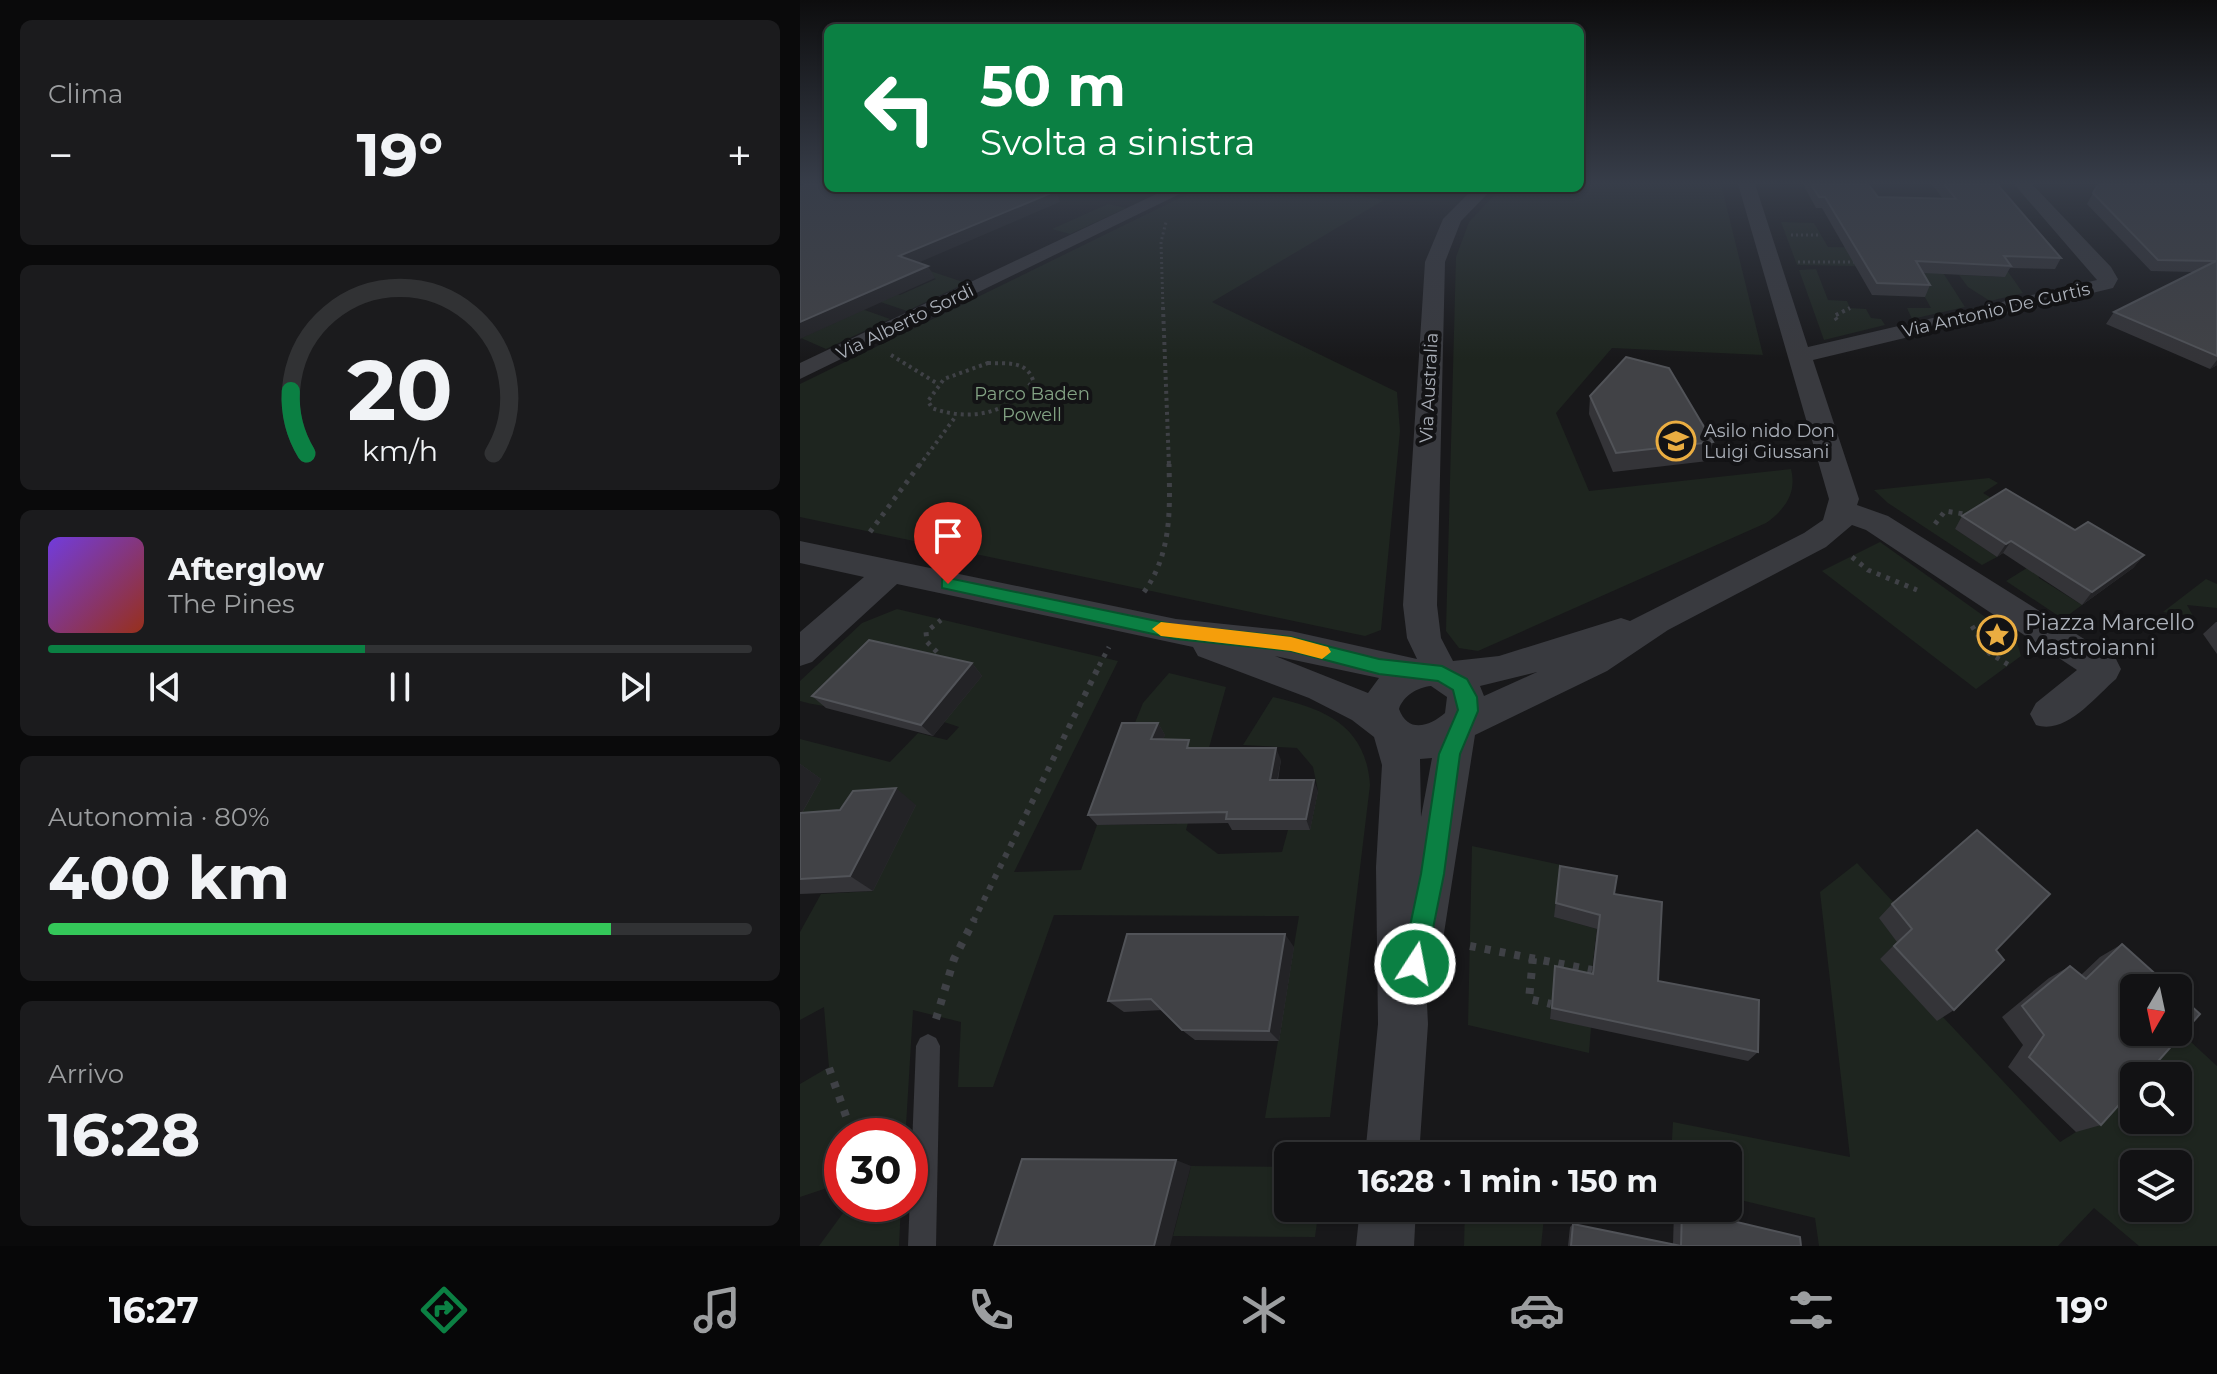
<!DOCTYPE html>
<html lang="it">
<meta charset="utf-8">
<style>
body{margin:0;font-family:Montserrat,sans-serif;background:#1b1b1d;color:#f1f3f6;height:100vh;display:flex;flex-direction:column;font-size:30px;white-space:nowrap}
*{box-sizing:border-box;margin:0}
p{font-size:26px;color:#9c9ea0}
.icon{flex:none;width:44px;height:44px;fill:none;stroke:currentColor;stroke-width:2;stroke-linecap:round;stroke-linejoin:round}
.map{position:relative;flex:1;overflow:hidden}
.sheet{display:flex;flex-direction:column;gap:20px;padding:20px;background:#0a0a0b;width:800px}
.sheet>*{flex:none}
.top-card{position:absolute;left:24px;top:24px;width:760px;height:168px;border-radius:12px;box-shadow:0 2px 6px #0004,0 0 0 2px #313234;background:#0b8043;color:#fff;overflow:hidden}
.needle{width:52px;rotate:189deg}
.fabs{position:absolute;left:1320px;top:974px;display:grid;gap:16px}
.fabs a{display:grid;place-items:center;width:72px;height:72px;border-radius:12px;background:#121214;box-shadow:0 2px 6px #0004,0 0 0 2px #313234;font-size:40px}
.speed{position:absolute;left:24px;top:1118px;display:flex;gap:16px;font-size:40px;font-weight:700;text-align:center}
.speed>*{display:grid;place-content:center;width:104px;height:104px;border-radius:50%;background:#121214;box-shadow:0 2px 6px #0004,0 0 0 2px #313234;line-height:1}
.speed .limit{border:12px solid #d22;background:#fff;color:#111}
.pin{position:absolute;display:grid;place-items:center;width:68px;height:68px;color:#fff;margin:-82px -34px;border-radius:50% 50% 50% 0;rotate:-45deg;box-shadow:0 0 8px #0007}
.pin .icon{rotate:45deg}
.me{position:absolute;width:88px;margin:-44px;rotate:11deg;stroke-linejoin:round;filter:drop-shadow(0 0 6px #0008)}
.turn{display:flex;align-items:center;gap:28px;height:168px;padding:0 24px;font-size:36px}
.turn .icon{width:104px;height:104px;stroke-width:2.5}
.turn b{display:block;font-size:56px;line-height:68px}
.big{font-size:60px;font-weight:700;line-height:1.1}
.sheet .widget{flex:1;display:flex;flex-direction:column;justify-content:center;gap:12px;min-width:0;padding:0 28px;border-radius:12px;background:#1b1b1d}
.sheet .dial{align-items:center;gap:0}
.dial svg{height:208px;overflow:visible;fill:none;stroke:#313234;stroke-width:7;stroke-linecap:round;text-anchor:middle}
.dial text{fill:#f1f3f6;stroke:none}
.song{display:flex;align-items:center;gap:24px}
.cover{width:96px;height:96px;border-radius:12px;background:linear-gradient(135deg,hsl(260 70% 55%),hsl(10 70% 35%))}
.played{height:8px;border-radius:4px;background:linear-gradient(90deg,#0b8043 45%,#313234 45%)}
.keys{display:flex;justify-content:space-around;direction:ltr}
.heat{display:flex;justify-content:space-between;align-items:center;font-size:44px;direction:ltr}
.charge{height:12px;border-radius:6px;background:linear-gradient(90deg,#34c759 80%,#313234 0)}
.trip{position:absolute;left:474px;top:1142px;width:468px;height:80px;border-radius:12px;background:#121214;box-shadow:0 2px 6px #0004,0 0 0 2px #313234;font-weight:700;line-height:80px;text-align:center}
.menu{display:flex;height:128px;justify-content:space-around;align-items:center;background:#070708;color:#9c9ea0}
.menu .icon{width:56px;height:56px}
.menu .active{color:#0b8043}
.menu b{font-size:36px;color:#f1f3f6}
main{display:flex;flex:1;min-height:0}
.map>svg:first-child{display:block}
.green{fill:#1e251f;fill-rule:evenodd}
.lines{fill:none;stroke-linecap:round;stroke-linejoin:round}
.path-far4{stroke:#3f4146;stroke-width:3;stroke-dasharray:2 3;stroke-linecap:butt}
.path-far3{stroke:#3f4146;stroke-width:4;stroke-dasharray:3 4;stroke-linecap:butt}
.path-far2{stroke:#3f4146;stroke-width:5;stroke-dasharray:4 6;stroke-linecap:butt}
.path-far1{stroke:#3f4146;stroke-width:6;stroke-dasharray:5 7;stroke-linecap:butt}
.path{stroke:#3f4146;stroke-width:8;stroke-dasharray:6 9;stroke-linecap:butt}
.service{fill:#393a3f;fill-rule:evenodd}
.minor{fill:#393a3f;fill-rule:evenodd}
.wall{fill:#343438}
.shaded-wall{fill:#232326}
.building{fill:#414246;stroke:#515358;stroke-width:2}
.route{fill:#0b8043;stroke:#07532c;stroke-width:2}
.slow{fill:#f59e0b}
.labels{text-anchor:middle;dominant-baseline:central;stroke-width:8;stroke-linejoin:round;paint-order:stroke}
.far-street-label{font-size:18px;fill:#abb0b9;stroke:#131315}
.far-park-label{font-size:18px;fill:#83a384;stroke:#131315}
.far-poi-label{font-size:18px;fill:#abb0b9;stroke:#131315;text-anchor:start}
.poi-label{font-size:22px;fill:#abb0b9;stroke:#131315;text-anchor:start}
</style>
<main>
<section class="sheet">
<div class="widget"><p>Clima</p>
<div class="heat"><a>−</a><b class="big">19°</b><a>+</a></div>
</div>
<div class="widget dial"><svg viewBox="0 0 100 80">
<path d="M14 69A42 42 0 1 1 86 69"/>
<path d="M14 69A42 42 0 0 1 8 45" stroke="#0b8043"/>
<text x="50" y="56" font-size="32" font-weight="700">20</text>
<text x="50" y="72" font-size="11">km/h</text>
</svg></div>
<div class="widget">
<div class="song"><i class="cover"></i><div><b>Afterglow</b><p>The Pines</p></div></div>
<div class="played"></div>
<div class="keys"><svg class="icon" aria-label="previous" viewBox="0 0 24 24"><path d="M18 5L8 12l10 7zM5 5v14"/></svg><svg class="icon" aria-label="pause" viewBox="0 0 24 24"><path d="M8 5v14M16 5v14"/></svg><svg class="icon" aria-label="next" viewBox="0 0 24 24"><path d="M6 5l10 7-10 7zM19 5v14"/></svg></div>
</div>
<div class="widget"><p>Autonomia · 80%</p><b class="big">400 km</b><div class="charge"></div></div>
<div class="widget"><p>Arrivo</p><b class="big">16:28</b></div>
</section>
<div class="map">
<svg width="1417" height="1246" viewBox="0 0 1417 1246">
<rect width="100%" height="100%" fill="#18181a"/>
<g class="green">
<path d="M780,184H921L963,355L812,348L756,413L789,491L991,469C997,494 985,509 966,523L678,651L659,648L646,631L656,257L669,222L701,188H780Z"/>
<polygon points="400,188 520,188 584,200 412,302 597,392 600,431 581,630 565,636 0,517 0,384"/>
<polygon points="308,204 326,208 270,234 252,229"/>
<polygon points="981,222 1014,223 1028,247 1092,248 1145,235 1256,241 1185,239 1223,293 1190,301 1168,287 1159,275 1204,277 1131,254 1165,307 1112,319 1107,308 1131,308 1113,276 1061,274 1055,266 997,265"/>
<polygon points="124,269 166,283 107,311 51,292 76,286 100,295 136,279 118,272"/>
<polygon points="1016,269 1028,300 1047,301 1050,308 1066,309 1071,318 1081,319 1085,325 1024,340 999,270"/>
<polygon points="0,287 90,319 26,349 1,338 38,321"/>
<polygon points="1189,478 1198,483 1183,493 1198,502 1155,529 1197,557 1182,565 1088,503 1074,490"/>
<polygon points="1080,542 1216,639 1221,656 1176,689 1022,571"/>
<polygon points="1235,563 1239,578 1282,605 1263,619 1206,581"/>
<polygon points="1406,579 1417,584 1417,608 1387,605 1393,616 1363,612"/>
<path d="M97,609L318,661L214,872L281,870L297,825L377,824L330,735L343,703L369,673L426,687L386,830L418,854L482,852L488,830L518,791L513,767L497,748L443,745L473,697C526,709 566,726 570,785L530,1117L465,1118L499,916L254,915L193,1087H158L161,1022L113,1010L106,1126L93,1136H42V1175L24,1189L0,1197V1084L29,1067L24,1007L0,1020V932L21,894L73,891L0,830V739L90,762L118,733L147,740L159,727C110,708 51,715 0,701V681L62,623Z"/>
<polygon points="672,846 761,865 755,917 797,929 790,986 754,979 750,1019 791,1027 789,1053 668,1025"/>
<path d="M1057,863L1095,904L1097,942L1080,959L1142,1016L1260,1142L1276,1132L1378,1030L1417,1066V1246H1339L1294,1208L1258,1246H1019L1015,1218L928,1197V1156H871L873,1122L1050,1157L1020,892ZM1334,1076H1378V1120H1334ZM1334,1164H1378V1208H1334Z"/>
<polygon points="391,1166 488,1167 488,1208 519,1208 515,1237 373,1236"/>
<polygon points="55,1204 101,1204 99,1246 19,1246 46,1209"/>
<polygon points="665,1208 745,1208 741,1246 664,1246"/>
</g>
<g class="lines">
<g class="path-far4">
<polyline points="991,235 1021,235"/>
<polyline points="998,262 1060,262"/>
<polyline points="363,309 361,242 366,222"/>
</g>
<g class="path-far3">
<polyline points="363,307 369,466"/>
<polyline points="1037,320 1034,316 1050,308"/>
<polyline points="91,355 138,384"/>
<path d="M188,363C206,364 226,360 233,380C211,414 169,422 132,408L128,401L144,379Z"/>
<polyline points="119,466 156,416"/>
</g>
<g class="path-far2">
<polyline points="1135,524 1145,511 1170,515"/>
<polyline points="70,532 120,464"/>
<polyline points="1052,557 1068,570 1117,590"/>
<path d="M344,592C372,553 370,509 369,464"/>
<polyline points="1172,626 1189,653 1209,665"/>
<polyline points="131,660 137,652 127,642 126,632 141,620"/>
<polyline points="299,666 309,647"/>
</g>
<polyline class="path-far1" points="173,922 300,664"/>
<g class="path">
<polyline points="670,946 792,970"/>
<polyline points="733,958 729,999 751,1004"/>
<polyline points="136,1019 154,959 174,920"/>
<polyline points="29,1068 53,1136"/>
</g>
<polygon class="service" points="128,1034 136,1038 140,1046 136,1246 108,1246 116,1046 120,1038"/>
<g class="minor">
<path d="M938,184H955L1008,347L1297,280L1214,184H1232L1311,267L1318,279L1313,288L1013,360L1059,499L1057,505L1088,516L1316,659L1321,669L1316,679C1294,698 1266,735 1236,725L1230,714L1236,703L1277,670L1066,530L1052,525L1026,547L868,630L807,671L675,735L639,965L632,982L626,984L628,1024L619,1156H565L578,1024L576,867L582,765L574,737L552,720L509,698L398,656L393,647L97,584L12,662L0,666V632L64,577L0,563V541L376,619L491,631L617,659L607,638L603,605L625,262L643,219L674,188H693L661,221L645,262L637,605L641,638L653,661L699,656L821,618L830,621L1004,533L1023,520L1029,499ZM475,656L579,678L568,693ZM737,672L684,696L680,686ZM631,686L647,697L645,713C630,726 608,734 599,709C603,696 618,687 631,686ZM632,758L621,817L620,759Z"/>
<polygon points="369,188 392,188 0,379 0,363"/>
<polygon points="560,1208 616,1208 614,1246 556,1246"/>
</g>
</g>
<g class="wall">
<polygon points="1003,184 1068,184 1078,197 1143,199 1132,184 1197,184 1261,258 1255,269 1210,268 1205,277 1123,273 1130,285 1125,297 1072,295 1022,208 1016,208"/>
<polygon points="1298,184 1417,184 1417,365 1410,369 1306,324 1314,312 1393,272 1351,271 1287,204"/>
<polygon points="790,396 913,442 908,461 813,472 789,414"/>
<polygon points="1162,516 1275,530 1344,555 1333,568 1282,605 1203,553 1197,557 1155,529"/>
<polygon points="1416,622 1417,622 1417,654 1403,634"/>
<polygon points="172,663 182,676 133,736 26,708 12,696"/>
<polygon points="358,723 365,735 363,739 393,748 481,760 478,780 518,791 510,830 432,830 428,823 297,825 288,815"/>
<polygon points="0,764 21,779 2,813 116,805 73,891 0,894"/>
<polygon points="760,866 814,894 858,981 958,1052 948,1061 750,1019 755,966 792,974 797,929 754,917"/>
<polygon points="1092,904 1196,950 1154,1010 1137,1021 1080,959 1097,942 1079,918"/>
<polygon points="1322,944 1301,1125 1276,1132 1208,1067 1223,1045 1202,1017 1249,978 1270,966 1281,975 1300,957"/>
<polygon points="494,947 479,1041 395,1040 382,1030 363,1010 324,1012 308,1001"/>
<polygon points="882,1209 1001,1246 768,1246 770,1227 773,1224 873,1244 874,1212"/>
</g>
<g class="shaded-wall">
<polygon points="256,191 260,202 106,268 99,256"/>
<polygon points="128,266 135,278 0,339 0,322"/>
<polygon points="1417,360 1417,365 1410,369"/>
<polygon points="1211,541 1203,553 1197,557 1206,544"/>
<polygon points="1344,555 1333,568 1282,605 1292,592"/>
<polygon points="172,663 182,676 133,736 121,725"/>
<polygon points="358,723 365,735 358,751 351,739"/>
<polygon points="476,748 481,760 475,791 470,780"/>
<polygon points="0,764 21,779 0,816"/>
<polygon points="514,780 518,791 510,830 506,819"/>
<polygon points="96,788 116,805 73,891 50,876"/>
<polygon points="485,934 494,947 479,1041 469,1031"/>
<polygon points="376,1160 391,1166 370,1246 354,1246"/>
</g>
<g class="building">
<polygon points="7,184 28,184 28,188 245,188 256,191 99,256 128,266 0,322 0,187"/>
<polygon points="1011,184 1068,184 1078,197 1156,199 1144,184 1197,184 1261,258 1204,256 1211,266 1116,261 1130,285 1077,283 1025,197 1019,197"/>
<polygon points="1298,184 1417,184 1417,356 1314,312 1416,261 1358,260 1293,193"/>
<polygon points="826,357 869,368 913,442 816,453 790,396"/>
<polygon points="1206,489 1275,530 1288,522 1344,555 1292,592 1211,541 1206,544 1162,516"/>
<polygon points="69,640 172,663 121,725 12,696"/>
<polygon points="322,723 358,723 351,739 389,740 387,748 476,748 470,780 514,780 506,819 426,819 427,812 288,815"/>
<polygon points="96,788 50,876 0,879 0,813 40,810 53,791"/>
<polygon points="1177,830 1250,894 1196,950 1204,960 1154,1010 1094,946 1112,929 1092,904"/>
<polygon points="760,866 817,876 814,894 862,902 858,981 959,1000 958,1052 752,1008 755,966 793,974 800,915 756,903"/>
<polygon points="327,934 485,934 469,1031 382,1030 351,999 308,1001"/>
<polygon points="1322,944 1371,988 1334,988 1334,1032 1378,1032 1378,994 1400,1014 1345,1076 1334,1076 1334,1088 1301,1125 1229,1057 1244,1035 1222,1006 1270,966 1286,979"/>
<polygon points="222,1159 376,1160 354,1246 194,1246"/>
<polygon points="882,1209 1000,1237 1001,1246 771,1246 773,1224 881,1246"/>
</g>
<linearGradient id="sky" x2="0" y2="1"><stop stop-color="#0d0d0e"/><stop offset="0.51" stop-color="#373d49"/><stop offset="1" stop-color="#373d49" stop-opacity="0"/></linearGradient>
<rect width="1417" height="359" fill="url(#sky)"/>
<polygon class="route" points="148,578 376,625 491,637 579,659 642,666 667,679 677,697 678,711 660,754 644,874 624,973 615,976 606,973 602,964 621,874 639,754 658,710 653,690 638,681 579,674 491,651 376,639 142,588 142,579"/>
<polygon class="slow" points="361,622 491,637 528,647 531,652 522,659 491,651 361,636 352,629"/>
<defs>
<symbol id="school-ring" viewBox="-11 -11 22 22"><circle r="9.5" fill="#131315" stroke="#eaad41" stroke-width="1.5"/><path d="M0-5L7-2L0 1L-7-2ZM-4 1L0 2.5L4 1V4Q0 6-4 4Z" fill="#eaad41"/></symbol>
<symbol id="sight-ring" viewBox="-11 -11 22 22"><circle r="9.5" fill="#131315" stroke="#eaad41" stroke-width="1.5"/><path d="M0-6L1.8-2.2L6-1.7L2.9 1.2L3.7 5.4L0 3.3L-3.7 5.4L-2.9 1.2L-6-1.7L-1.8-2.2Z" fill="#eaad41"/></symbol>
</defs>
<g fill-rule="evenodd">
<use href="#school-ring" x="854" y="419" width="44" height="44"/>
<use href="#sight-ring" x="1175" y="613" width="44" height="44"/>
</g>
<g class="labels">
<g class="far-street-label">
<text transform="translate(1196 310) rotate(-13)">Via Antonio De Curtis</text>
<text transform="translate(105 322) rotate(-26)">Via Alberto Sordi</text>
<text transform="translate(629 388) rotate(-87)">Via Australia</text>
</g>
<g class="far-park-label">
<text x="232" y="394">Parco Baden<tspan x="232" dy="21">Powell</tspan></text>
</g>
<g class="far-poi-label">
<text x="904" y="431">Asilo nido Don<tspan x="904" dy="21">Luigi Giussani</tspan></text>
</g>
<g class="poi-label">
<text x="1225" y="622">Piazza Marcello<tspan x="1225" dy="25">Mastroianni</tspan></text>
</g>
</g>
</svg>
<div class="fabs">
<a><svg class="needle" viewBox="-14 -14 28 28"><path d="M0-13l5 13h-10z" fill="#e53935"/><path d="M0 13l5-13h-10z" fill="#9c9ea0"/></svg></a>
<a><svg class="icon" aria-label="search" viewBox="0 0 24 24"><circle cx="10" cy="10" r="6"/><path d="M15 15l6 6"/></svg></a>
<a><svg class="icon" aria-label="layers" viewBox="0 0 24 24"><path d="M12 4l9 5-9 5-9-5zM3 14l9 5 9-5"/></svg></a>
</div>
<div class="speed"><div class="limit">30</div></div>
<div class="pin" style="left:148px;top:584px;background:#d93025"><svg class="icon" aria-label="arrive" viewBox="0 0 24 24"><path d="M6 21V4h12l-3 4 3 4H6"/></svg></div>
<svg class="me" style="left:615px;top:964px" viewBox="-20 -20 40 40"><circle r="17" fill="#0b8043" stroke="#fff" stroke-width="3"/><path d="M0-11L8 9 0 5-8 9z" fill="#fff"/></svg>
<div class="trip">16:28 · 1 min · 150 m</div>
<div class="top-card">
<div class="turn"><svg class="icon" aria-label="left" viewBox="0 0 24 24"><path d="M17 20v-9H6M10 6l-5 5 5 5"/></svg><div><b>50 m</b>Svolta a sinistra</div></div>
</div>
</div>
</main>
<nav class="menu">
<b>16:27</b>
<svg class="icon active" aria-label="directions" viewBox="0 0 24 24"><path d="M12 3l9 9-9 9-9-9zM9 14v-3h6M13 9l2 2-2 2"/></svg>
<svg class="icon" aria-label="music" viewBox="0 0 24 24"><path d="M9 18V5l10-2v13"/><circle cx="6" cy="18" r="3"/><circle cx="16" cy="16" r="3"/></svg>
<svg class="icon" aria-label="phone" viewBox="0 0 24 24"><path d="M5 4h4l2 5-3 2q2 4 5 5l2-3 5 2v4C11 20 4 13 5 4z"/></svg>
<svg class="icon" aria-label="climate" viewBox="0 0 24 24"><path d="M12 3v18M4 7l16 10M4 17L20 7"/></svg>
<svg class="icon" aria-label="car" viewBox="0 0 24 24"><path d="M5 17H2v-5l4-1 3-4h7l3 4 3 1v5h-3M9 17h6M6 11h13"/><circle cx="7" cy="17" r="2"/><circle cx="17" cy="17" r="2"/></svg>
<svg class="icon" aria-label="filters" viewBox="0 0 24 24"><path d="M4 7h16M4 17h16"/><circle cx="9" cy="7" r="2"/><circle cx="15" cy="17" r="2"/></svg>
<b>19°</b>
</nav>
